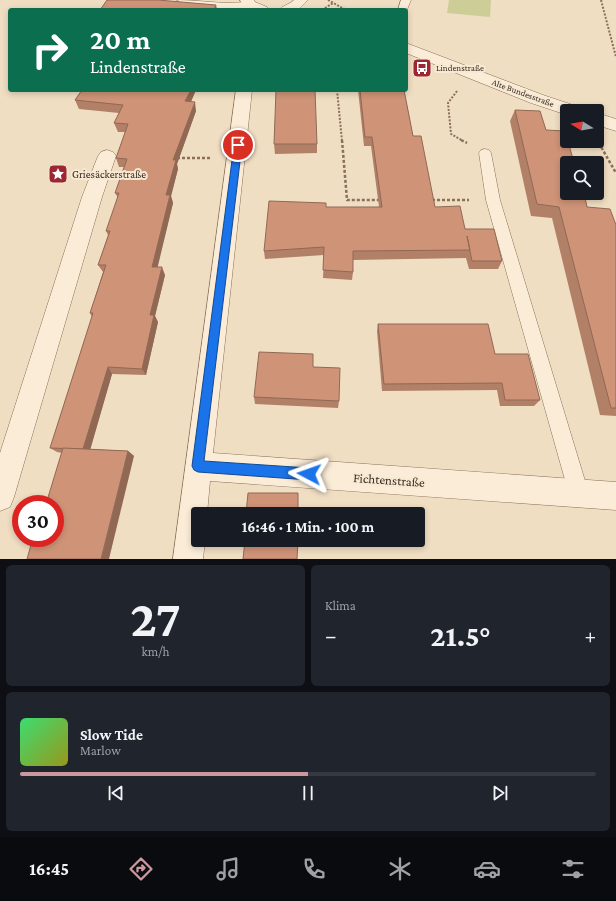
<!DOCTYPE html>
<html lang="de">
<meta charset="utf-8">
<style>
body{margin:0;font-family:"Crimson Pro",serif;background:#20242c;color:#f1f3f6;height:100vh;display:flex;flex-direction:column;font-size:15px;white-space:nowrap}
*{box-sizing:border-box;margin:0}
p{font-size:13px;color:#9ea1a6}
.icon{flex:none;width:22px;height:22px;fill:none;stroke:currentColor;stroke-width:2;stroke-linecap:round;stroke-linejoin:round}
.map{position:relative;height:559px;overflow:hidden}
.details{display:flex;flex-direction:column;gap:6px;padding:6px;background:#0d0f14;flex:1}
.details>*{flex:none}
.banner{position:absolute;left:8px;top:8px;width:400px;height:84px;border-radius:4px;box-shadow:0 2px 6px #0003;background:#0b6e4f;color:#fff;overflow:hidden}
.needle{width:26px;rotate:281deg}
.controls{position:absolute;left:560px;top:104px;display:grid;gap:8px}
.controls a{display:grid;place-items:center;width:44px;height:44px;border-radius:4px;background:#171b24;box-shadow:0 2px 6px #0003;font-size:20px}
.speed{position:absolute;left:12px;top:495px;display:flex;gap:8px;font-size:20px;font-weight:700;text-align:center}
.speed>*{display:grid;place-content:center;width:52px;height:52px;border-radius:50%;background:#171b24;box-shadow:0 2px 6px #0003;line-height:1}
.speed .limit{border:6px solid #d22;background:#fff;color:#111}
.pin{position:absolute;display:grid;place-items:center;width:34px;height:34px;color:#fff;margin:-17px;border:2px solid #fff;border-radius:50%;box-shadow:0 1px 4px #0007}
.me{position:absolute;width:44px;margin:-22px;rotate:274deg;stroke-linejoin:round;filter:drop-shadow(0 0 3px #0008)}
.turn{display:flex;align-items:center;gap:14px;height:84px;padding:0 16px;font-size:18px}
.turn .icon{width:52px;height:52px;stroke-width:2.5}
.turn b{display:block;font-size:28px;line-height:34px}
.big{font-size:30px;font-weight:700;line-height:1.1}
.details .card{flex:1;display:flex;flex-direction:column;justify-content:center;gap:6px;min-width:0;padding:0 14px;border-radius:6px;background:#20242c}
.details .dial{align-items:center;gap:0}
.dial b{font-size:52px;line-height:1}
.song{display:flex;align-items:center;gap:12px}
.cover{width:48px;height:48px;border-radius:6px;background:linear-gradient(135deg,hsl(140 70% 55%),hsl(60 70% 35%))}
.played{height:4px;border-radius:2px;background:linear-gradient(90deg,#cb979e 50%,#363941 50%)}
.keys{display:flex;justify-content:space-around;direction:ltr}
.heat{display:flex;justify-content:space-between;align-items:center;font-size:22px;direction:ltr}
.details .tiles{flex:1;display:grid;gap:6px;grid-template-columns:1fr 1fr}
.card:last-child{grid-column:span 2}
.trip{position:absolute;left:191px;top:507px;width:234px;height:40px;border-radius:4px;background:#171b24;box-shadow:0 2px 6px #0003;font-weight:700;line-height:40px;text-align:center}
.tab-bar{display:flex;height:64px;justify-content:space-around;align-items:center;background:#090b0e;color:#9ea1a6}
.tab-bar .icon{width:28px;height:28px}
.tab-bar .current{color:#cb979e}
.tab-bar b{font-size:18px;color:#f1f3f6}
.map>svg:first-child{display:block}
.green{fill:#cdce97}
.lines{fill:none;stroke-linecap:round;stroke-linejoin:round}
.service-casing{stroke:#8b6f59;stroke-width:1}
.minor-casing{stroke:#8b6f59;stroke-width:1}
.path-far1{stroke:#8b6f59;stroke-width:2;stroke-dasharray:2 1.5;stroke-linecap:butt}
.path{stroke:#8b6f59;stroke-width:2.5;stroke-dasharray:3 2;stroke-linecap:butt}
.service{fill:#faecd7;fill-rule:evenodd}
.minor{fill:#faecd7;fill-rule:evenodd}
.wall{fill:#b27f67}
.shaded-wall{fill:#916854}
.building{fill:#cf9478;stroke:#916854}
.route{fill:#1a73e8;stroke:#114b97}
.labels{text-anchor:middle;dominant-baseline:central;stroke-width:4;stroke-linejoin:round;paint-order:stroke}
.far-poi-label{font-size:9px;fill:#3a291e;stroke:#f7e9d3;text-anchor:start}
.far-street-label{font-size:9px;fill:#3a291e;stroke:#f7e9d3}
.poi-label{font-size:11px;fill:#3a291e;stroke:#f7e9d3;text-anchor:start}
.near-street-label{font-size:13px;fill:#3a291e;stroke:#f7e9d3}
</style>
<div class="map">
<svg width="616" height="559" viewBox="0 0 616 559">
<rect width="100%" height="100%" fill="#f0dec3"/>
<polygon class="green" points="449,0 491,0 490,17 447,13"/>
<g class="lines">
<defs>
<g id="service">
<path d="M177,0C196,0 214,3 232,3C239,3 249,0 254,5C245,14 195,5 182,3Z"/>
<polygon points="401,0 411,0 406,12 406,10 398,10"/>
<polygon points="485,149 489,150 491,153 500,200 589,494 586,501 579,504 572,501 569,494 486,200 479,153 481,150"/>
</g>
<g id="minor">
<polygon points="240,0 254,0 255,2 267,7 269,10 249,10 244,8"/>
<path d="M294,0H308L298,10H279C283,5 289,5 294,0Z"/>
<polygon points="406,43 543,95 579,107 582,111 567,111 567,115 531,103 406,53"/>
<polygon points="236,90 252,90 213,453 616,482 616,510 210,481 207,514 198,514 198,540 205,540 203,559 173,559"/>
<polygon points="597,113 616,119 616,131 597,125"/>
<polygon points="107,150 113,152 116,156 102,197 14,497 10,507 0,511 0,453 82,197 98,156 101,152"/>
</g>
</defs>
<use href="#service" class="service-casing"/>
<use href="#minor" class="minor-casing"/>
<g class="path-far1">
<polyline points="328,0 346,10"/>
<polyline points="601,0 616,57"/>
<polyline points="322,10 333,3"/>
<polyline points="337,90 342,141"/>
<polyline points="457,91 448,103 451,134 463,141"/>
</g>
<g class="path">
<polyline points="342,140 347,200 381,200"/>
<polyline points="461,140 467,143"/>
<polyline points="602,144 600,145 616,173"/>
<polyline points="177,158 210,158"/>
<polyline points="432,200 469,200"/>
</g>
<use href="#service" class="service"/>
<use href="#minor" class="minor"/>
</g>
<g class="wall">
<polygon points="82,90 196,90 191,102 196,111 177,164 178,169 171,196 173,203 157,267 165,275 155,316 158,322 146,375 112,374 90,449 128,451 134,456 55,538 62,453 57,452 50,448 92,317 90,313 103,272 98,265 108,235 106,231 118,198 115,193 124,167 119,167 116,158 125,132 118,132 114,123 119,113 79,109 75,100"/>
<polygon points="358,90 404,90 413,136 435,207 465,229 502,261 498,269 469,269 466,258 353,260 353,272 352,280 323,278 324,255 265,259 264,251 379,207 371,146 364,146"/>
<polygon points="515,110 546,130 567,140 587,207 616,225 616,416 600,415 552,218 531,216 510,121"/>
<polygon points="274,144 317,144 317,153 275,154"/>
<polygon points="378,324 495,354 540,400 534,406 500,406 497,390 382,391 377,331"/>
<polygon points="313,367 339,401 338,408 255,404 254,397"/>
</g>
<g class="shaded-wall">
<polygon points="216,5 217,10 214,10"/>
<polygon points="191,90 196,90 187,110 185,101"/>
<polygon points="195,102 196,111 177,164 178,169 171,196 173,203 156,274 152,267 173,160"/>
<polygon points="162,267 165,275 155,316 158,322 146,375 142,369 150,315"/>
<polygon points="108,367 112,374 89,454 83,449"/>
<polygon points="128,451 134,456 109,559 101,559"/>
</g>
<g class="building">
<polygon points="107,0 158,0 216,5 214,10 100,10"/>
<polygon points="82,90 191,90 185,101 195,102 173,160 176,160 166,195 170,195 152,267 162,267 150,315 154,315 142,369 108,367 83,449 50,448 93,313 90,313 106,265 98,265 110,231 106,231 119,193 115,193 127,159 116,158 128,124 114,123 123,105 75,100"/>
<polygon points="276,90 315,90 317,144 274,144"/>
<polygon points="360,90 404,90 413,136 421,136 435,207 460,206 465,229 494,229 502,261 472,261 467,236 470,250 353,251 353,272 323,270 324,247 264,251 269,201 326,203 326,207 382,207 372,137 365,137"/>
<polygon points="515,110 540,111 546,130 565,131 573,159 574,159 576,163 567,163 567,193 584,193 587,207 610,209 616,225 616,408 611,408 559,207 537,204"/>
<polygon points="378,324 488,324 495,354 528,354 540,400 505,400 502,383 384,384"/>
<polygon points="259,352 313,354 313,367 340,368 339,401 254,397"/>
<polygon points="63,448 128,451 101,559 27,559 33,538 55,538 55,504 46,504"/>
<polygon points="248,493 298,493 298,514 246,514"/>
<polygon points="245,540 298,540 297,559 243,559"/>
</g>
<polygon class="route" points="238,142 242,145 204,461 309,468 313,470 315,474 313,478 309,480 198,472 194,470 192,466 234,145"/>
<defs>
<symbol id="bus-square" viewBox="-11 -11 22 22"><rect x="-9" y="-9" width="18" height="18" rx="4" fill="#9c2733" stroke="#f7e9d3"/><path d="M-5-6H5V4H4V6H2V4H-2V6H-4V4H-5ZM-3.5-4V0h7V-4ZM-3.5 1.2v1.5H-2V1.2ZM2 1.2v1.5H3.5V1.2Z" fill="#fff"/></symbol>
<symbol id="sight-square" viewBox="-11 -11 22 22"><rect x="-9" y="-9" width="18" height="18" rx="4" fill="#9c2733" stroke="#f7e9d3"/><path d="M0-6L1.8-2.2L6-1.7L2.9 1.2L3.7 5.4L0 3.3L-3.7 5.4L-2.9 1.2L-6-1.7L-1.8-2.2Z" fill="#fff"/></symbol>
</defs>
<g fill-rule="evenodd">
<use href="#bus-square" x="411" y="57" width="22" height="22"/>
<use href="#sight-square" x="47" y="163" width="22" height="22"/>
</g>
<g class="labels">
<g class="far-poi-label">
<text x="436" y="68">Lindenstraße</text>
</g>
<g class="far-street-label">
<text transform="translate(523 93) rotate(20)">Alte Bundesstraße</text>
</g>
<g class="poi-label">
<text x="72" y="174">Griesäckerstraße</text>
</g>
<g class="near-street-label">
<text transform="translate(389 480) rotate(4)">Fichtenstraße</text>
</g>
</g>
</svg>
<div class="controls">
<a><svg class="needle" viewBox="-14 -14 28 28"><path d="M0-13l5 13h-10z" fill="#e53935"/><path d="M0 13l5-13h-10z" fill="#9ea1a6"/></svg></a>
<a><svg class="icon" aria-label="search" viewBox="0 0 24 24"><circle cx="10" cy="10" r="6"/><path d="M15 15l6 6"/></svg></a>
</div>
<div class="speed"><div class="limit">30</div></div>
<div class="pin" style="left:238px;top:145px;background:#d93025"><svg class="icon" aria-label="arrive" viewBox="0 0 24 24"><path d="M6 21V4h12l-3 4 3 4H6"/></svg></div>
<svg class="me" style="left:309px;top:474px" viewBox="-20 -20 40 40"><path d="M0-17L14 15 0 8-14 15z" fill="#1a73e8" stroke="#fff" stroke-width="4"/></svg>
<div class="trip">16:46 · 1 Min. · 100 m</div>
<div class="banner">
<div class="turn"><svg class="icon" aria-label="right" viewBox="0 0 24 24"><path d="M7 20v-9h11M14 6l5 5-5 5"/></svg><div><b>20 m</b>Lindenstraße</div></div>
</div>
</div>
<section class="details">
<div class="tiles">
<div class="card dial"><b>27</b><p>km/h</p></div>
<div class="card"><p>Klima</p>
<div class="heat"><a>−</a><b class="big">21.5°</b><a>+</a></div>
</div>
<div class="card">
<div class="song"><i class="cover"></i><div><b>Slow Tide</b><p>Marlow</p></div></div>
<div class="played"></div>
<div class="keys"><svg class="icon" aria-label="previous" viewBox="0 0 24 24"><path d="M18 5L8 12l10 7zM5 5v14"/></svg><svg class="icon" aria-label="pause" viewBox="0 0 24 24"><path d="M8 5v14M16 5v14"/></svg><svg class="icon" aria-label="next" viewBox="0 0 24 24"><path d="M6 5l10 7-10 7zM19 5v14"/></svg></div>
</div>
</div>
</section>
<nav class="tab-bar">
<b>16:45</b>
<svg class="icon current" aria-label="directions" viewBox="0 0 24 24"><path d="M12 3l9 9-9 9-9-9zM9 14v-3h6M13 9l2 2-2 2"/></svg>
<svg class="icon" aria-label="music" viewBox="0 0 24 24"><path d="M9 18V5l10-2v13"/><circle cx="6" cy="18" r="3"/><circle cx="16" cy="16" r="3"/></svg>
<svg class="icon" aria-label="phone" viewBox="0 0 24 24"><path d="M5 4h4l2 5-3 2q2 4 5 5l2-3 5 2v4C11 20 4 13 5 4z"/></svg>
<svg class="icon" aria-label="climate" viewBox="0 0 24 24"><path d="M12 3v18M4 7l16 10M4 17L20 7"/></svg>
<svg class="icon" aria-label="car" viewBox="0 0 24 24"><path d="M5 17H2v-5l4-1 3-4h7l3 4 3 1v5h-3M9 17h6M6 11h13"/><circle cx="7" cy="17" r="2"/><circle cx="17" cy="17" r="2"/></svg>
<svg class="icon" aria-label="filters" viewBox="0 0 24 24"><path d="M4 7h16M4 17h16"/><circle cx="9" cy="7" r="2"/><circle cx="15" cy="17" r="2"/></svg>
</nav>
